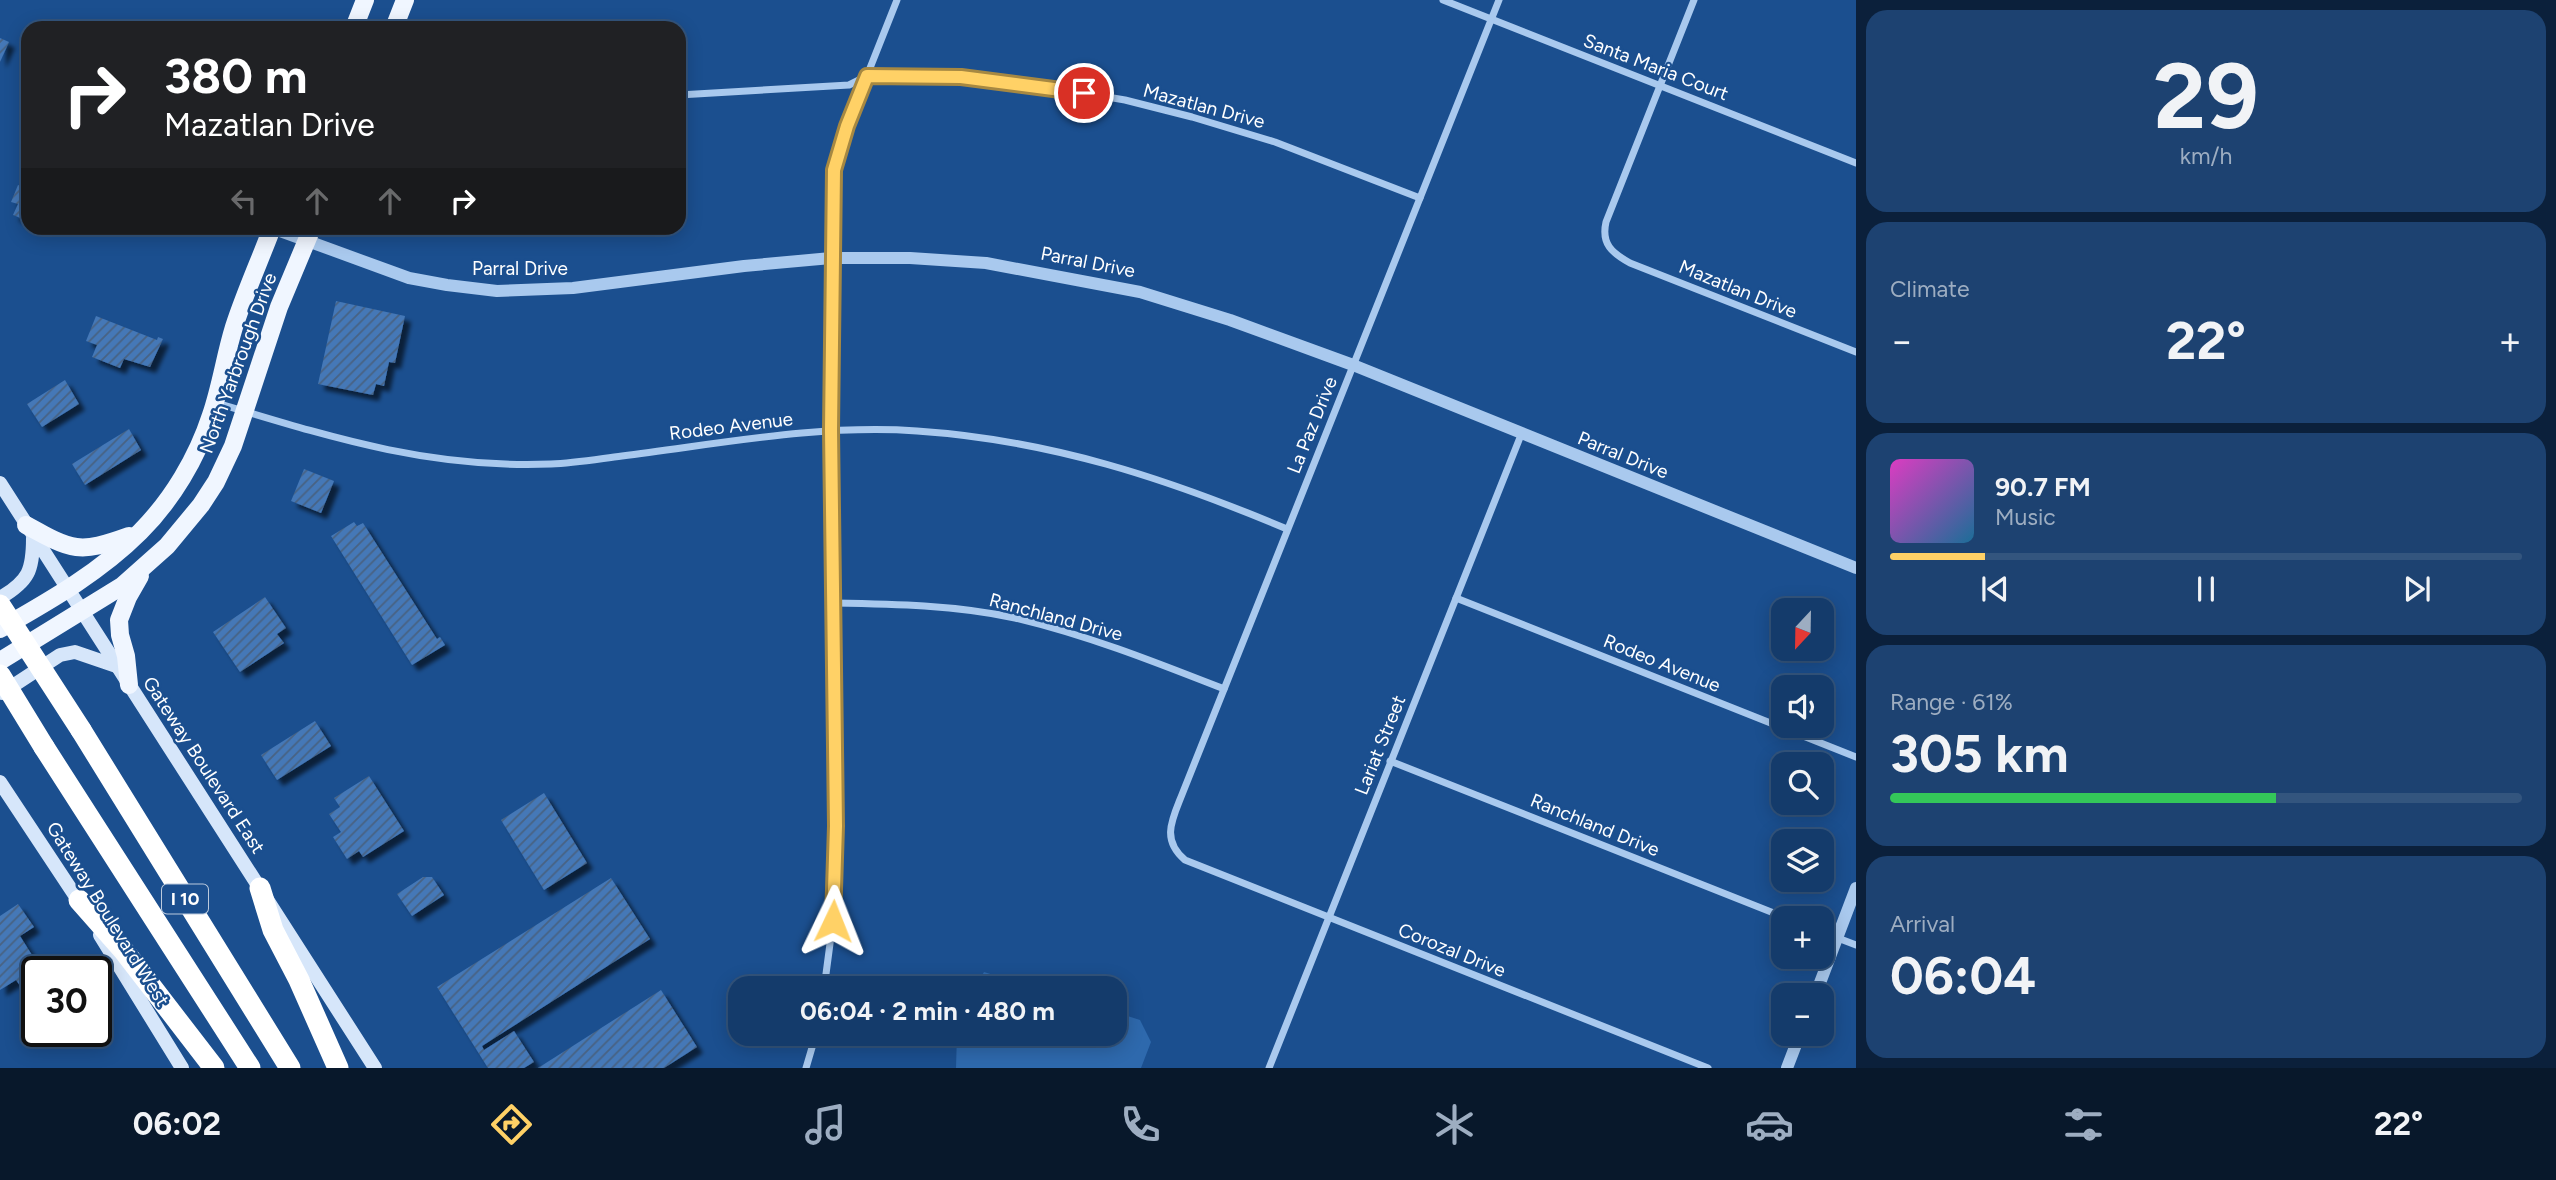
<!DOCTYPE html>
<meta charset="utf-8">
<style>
body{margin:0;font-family:Figtree,sans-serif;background:#1d4271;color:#f1f3f6;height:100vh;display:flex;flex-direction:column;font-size:26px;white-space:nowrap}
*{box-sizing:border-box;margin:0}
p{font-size:23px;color:#9dadc1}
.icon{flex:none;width:38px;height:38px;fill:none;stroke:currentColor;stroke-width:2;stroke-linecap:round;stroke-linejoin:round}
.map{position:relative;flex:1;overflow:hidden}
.side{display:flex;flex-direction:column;gap:10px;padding:10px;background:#0b203b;width:700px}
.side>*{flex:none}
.top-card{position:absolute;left:21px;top:21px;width:665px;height:214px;border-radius:21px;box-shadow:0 4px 18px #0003,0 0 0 2px #33557e;background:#202124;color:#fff;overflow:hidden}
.needle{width:46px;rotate:202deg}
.tools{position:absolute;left:1771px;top:598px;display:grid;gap:14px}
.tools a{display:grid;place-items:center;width:63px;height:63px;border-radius:14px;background:#143b6b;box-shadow:0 4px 18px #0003,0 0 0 2px #33557e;font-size:35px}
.speed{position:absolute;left:21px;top:956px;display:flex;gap:14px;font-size:35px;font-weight:700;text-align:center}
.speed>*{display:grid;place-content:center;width:91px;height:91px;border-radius:50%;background:#143b6b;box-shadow:0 4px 18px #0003,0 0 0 2px #33557e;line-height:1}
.speed .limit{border:4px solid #111;border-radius:10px;background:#fff;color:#111}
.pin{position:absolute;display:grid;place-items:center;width:60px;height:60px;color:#fff;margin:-30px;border:4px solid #fff;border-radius:50%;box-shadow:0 2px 7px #0007}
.me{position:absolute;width:77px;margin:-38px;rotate:2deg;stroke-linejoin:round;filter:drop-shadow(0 0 5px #0008)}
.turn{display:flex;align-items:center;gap:24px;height:147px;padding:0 28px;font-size:32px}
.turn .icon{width:91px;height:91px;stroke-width:2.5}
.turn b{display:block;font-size:49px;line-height:60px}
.lanes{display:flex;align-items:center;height:66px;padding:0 28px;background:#0003;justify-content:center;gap:35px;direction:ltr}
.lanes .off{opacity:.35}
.big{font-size:52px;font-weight:700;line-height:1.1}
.side .card{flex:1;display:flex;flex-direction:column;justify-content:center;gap:10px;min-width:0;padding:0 24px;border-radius:21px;background:#1d4271}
.side .dial{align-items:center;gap:0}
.dial b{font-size:91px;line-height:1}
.song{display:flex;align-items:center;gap:21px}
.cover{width:84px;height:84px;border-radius:10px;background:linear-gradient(135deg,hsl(310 70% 55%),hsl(200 70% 35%))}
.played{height:7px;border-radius:4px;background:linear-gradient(90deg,#ffd166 15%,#33557e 15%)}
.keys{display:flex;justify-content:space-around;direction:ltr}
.heat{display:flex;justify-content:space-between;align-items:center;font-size:38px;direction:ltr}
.charge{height:10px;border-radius:5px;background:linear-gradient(90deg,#34c759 61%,#33557e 0)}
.trip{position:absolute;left:728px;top:976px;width:399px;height:70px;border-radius:21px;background:#143b6b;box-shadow:0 4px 18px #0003,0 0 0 2px #33557e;font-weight:700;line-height:70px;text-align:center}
.dock{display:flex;height:112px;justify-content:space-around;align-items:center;background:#08182b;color:#9dadc1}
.dock .icon{width:49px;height:49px}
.dock .on{color:#ffd166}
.dock b{font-size:32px;color:#f1f3f6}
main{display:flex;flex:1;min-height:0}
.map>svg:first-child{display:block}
.pitch{fill:#2e69ad}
.building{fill:url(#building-hatch);filter:url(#shadow)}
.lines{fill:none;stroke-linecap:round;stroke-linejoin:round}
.minor{stroke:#a9c9ee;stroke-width:7}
.tertiary{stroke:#a9c9ee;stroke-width:12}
.secondary{stroke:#d6e6fa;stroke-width:14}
.primary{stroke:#f0f6ff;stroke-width:18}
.motorway{stroke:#fff;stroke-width:21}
.motorway-bridge{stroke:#fff;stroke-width:21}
.route-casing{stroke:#a68842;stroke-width:18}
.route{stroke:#ffd166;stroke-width:12}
.labels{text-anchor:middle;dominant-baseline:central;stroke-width:5;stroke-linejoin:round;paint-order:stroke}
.shield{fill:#1b4f8f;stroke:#bbcadd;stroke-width:2}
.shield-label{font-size:18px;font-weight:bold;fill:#fff}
.street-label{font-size:19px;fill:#fff;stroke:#1b4f8f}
</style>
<main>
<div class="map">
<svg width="1856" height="1068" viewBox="0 0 1856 1068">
<defs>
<pattern id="building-hatch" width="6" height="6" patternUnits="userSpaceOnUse" patternTransform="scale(1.75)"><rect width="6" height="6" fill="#4478b7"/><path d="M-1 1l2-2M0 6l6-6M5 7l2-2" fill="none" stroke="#486282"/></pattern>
<filter id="shadow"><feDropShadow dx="6" dy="6" stdDeviation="2" flood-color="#0009"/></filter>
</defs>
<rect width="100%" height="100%" fill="#1b4f8f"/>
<g class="pitch">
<polygon points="984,972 1038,989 974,989"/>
<polygon points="1115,1012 1140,1020 1151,1042 1141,1068 956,1068 957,1034 1115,1034"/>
</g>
<g class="building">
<polygon points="0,38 9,42 0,62"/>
<polygon points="28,181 28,221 13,215 18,204 11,202 18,185 25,188"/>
<polygon points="336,301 405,316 395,363 389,362 384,386 376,384 373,395 318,384"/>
<polygon points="96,316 157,340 158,337 163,339 150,367 124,359 120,368 92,357 97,345 86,341"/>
<polygon points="65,380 79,404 42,427 27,404"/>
<polygon points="129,429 141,450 85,485 72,464"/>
<polygon points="304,469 334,481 321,513 291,501"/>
<polygon points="354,522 357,526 363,523 437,639 440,637 445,645 412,665 331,536"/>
<polygon points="265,597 286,628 277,634 284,643 240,672 213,632"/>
<polygon points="315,721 331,746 277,780 261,755"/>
<polygon points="369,776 404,831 363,857 359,851 347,859 333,837 341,832 329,814 340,807 334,798"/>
<polygon points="544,793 587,863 544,890 501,820"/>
<polygon points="423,877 432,877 444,895 412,916 397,894"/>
<polygon points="611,878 650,939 482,1046 484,1050 514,1031 534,1062 524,1068 488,1068 437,987"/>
<polygon points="18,904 34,927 20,936 32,955 23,961 30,972 25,976 31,984 23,990 16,980 0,990 0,916"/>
<polygon points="661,990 697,1047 664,1068 538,1068"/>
</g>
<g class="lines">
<g class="minor">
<polyline points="1443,0 1856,163"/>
<path d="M1499,0L1183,792C1173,818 1160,839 1185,860L1708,1068"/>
<path d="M1694,0L1606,222C1601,244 1612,253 1630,263L1856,352"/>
<polyline points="679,95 849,85 867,76 961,77 1042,86 1125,100 1192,117 1275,142 1420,198"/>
<path d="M217,403C330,437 430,469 551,464C574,463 598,459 622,456C719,444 819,424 917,431C1050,440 1166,478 1287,529"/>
<polyline points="1456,598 1856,757"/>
<path d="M833,603C893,604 955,605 1015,618C1087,635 1155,662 1224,689"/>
<polyline points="1390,761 1789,919"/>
<polyline points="1822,932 1856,945"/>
<polyline points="824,989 833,921 836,826 831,430 833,170 847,126 897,0"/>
<polyline points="806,1068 816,1034"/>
<polyline points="1269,1068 1521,435"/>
</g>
<g class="tertiary">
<polyline points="272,228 409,278 447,285 497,291 573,288 744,266 831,258 910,258 986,263 1140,292 1230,320 1353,365 1856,568"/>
<polyline points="1815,996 1856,888"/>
<polyline points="1787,1068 1800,1034"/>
</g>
<g class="secondary">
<polyline points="0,483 375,1068"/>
<path d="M0,598C29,581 33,570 33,538"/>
<polyline points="2,693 60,655 75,652 116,666"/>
<polyline points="0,782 82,906"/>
<polyline points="100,935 182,1068"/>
</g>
<g class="primary">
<polyline points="354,28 365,0"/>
<polyline points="394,28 405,0"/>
<path d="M26,525C73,551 79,554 129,536"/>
<path d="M0,629C49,601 99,573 140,532C172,500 197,458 211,415C221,386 225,356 234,327C245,293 260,260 272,228"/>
<polyline points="0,661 122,586 167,546 201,505 216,482 233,446 279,307 312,228"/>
<polyline points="129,685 126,656 120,635 119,620 128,597 140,576"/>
</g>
<g class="motorway">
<polyline points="81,730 290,1068"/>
<polyline points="44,747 250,1068"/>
<polyline points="260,888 273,930 299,980 338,1068"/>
<polyline points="79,900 124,951 214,1068"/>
</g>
<g class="motorway-bridge">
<polyline points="0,605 81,730"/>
<polyline points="0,675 44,747"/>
</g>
</g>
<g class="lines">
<defs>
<polyline id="route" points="833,921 836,826 831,430 834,170 847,126 867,76 961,77 1084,93"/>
</defs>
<use href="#route" class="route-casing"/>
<use href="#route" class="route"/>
</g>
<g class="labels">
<rect class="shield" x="162" y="884.5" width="46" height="29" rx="5"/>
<g class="shield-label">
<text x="185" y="899">I 10</text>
</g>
<g class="street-label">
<text transform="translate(1656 67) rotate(21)">Santa Maria Court</text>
<text transform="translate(1204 106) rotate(15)">Mazatlan Drive</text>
<text transform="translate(1088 262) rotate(11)">Parral Drive</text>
<text x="520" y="268">Parral Drive</text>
<text transform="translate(1738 289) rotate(22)">Mazatlan Drive</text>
<text transform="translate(238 363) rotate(-70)">North Yarbrough Drive</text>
<text transform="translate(1312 425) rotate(-68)">La Paz Drive</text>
<text transform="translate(731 426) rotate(-7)">Rodeo Avenue</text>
<text transform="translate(1623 455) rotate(22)">Parral Drive</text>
<text transform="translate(1056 617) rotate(15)">Ranchland Drive</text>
<text transform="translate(1662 663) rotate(22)">Rodeo Avenue</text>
<text transform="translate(1380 745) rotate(-68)">Lariat Street</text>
<text transform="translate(204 765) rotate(57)">Gateway Boulevard East</text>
<text transform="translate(1595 825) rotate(22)">Ranchland Drive</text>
<text transform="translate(108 914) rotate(58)">Gateway Boulevard West</text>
<text transform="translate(1452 950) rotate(22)">Corozal Drive</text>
</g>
</g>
</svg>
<div class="tools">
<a><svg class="needle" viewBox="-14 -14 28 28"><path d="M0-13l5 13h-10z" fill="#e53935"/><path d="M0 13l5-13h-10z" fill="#9dadc1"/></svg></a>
<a><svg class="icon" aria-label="sound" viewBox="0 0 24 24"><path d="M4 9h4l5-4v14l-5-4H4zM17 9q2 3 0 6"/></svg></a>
<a><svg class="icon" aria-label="search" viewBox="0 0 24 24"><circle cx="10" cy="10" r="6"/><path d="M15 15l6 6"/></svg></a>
<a><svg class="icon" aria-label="layers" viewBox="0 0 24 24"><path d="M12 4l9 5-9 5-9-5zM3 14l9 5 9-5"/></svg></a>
<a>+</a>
<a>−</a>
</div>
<div class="speed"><div class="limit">30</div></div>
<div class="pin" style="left:1084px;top:93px;background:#d93025"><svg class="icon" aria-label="arrive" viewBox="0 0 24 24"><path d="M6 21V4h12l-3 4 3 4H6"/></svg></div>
<svg class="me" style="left:833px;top:921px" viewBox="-20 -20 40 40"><path d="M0-17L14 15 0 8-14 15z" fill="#ffd166" stroke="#fff" stroke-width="4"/></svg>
<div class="trip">06:04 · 2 min · 480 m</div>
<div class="top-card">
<div class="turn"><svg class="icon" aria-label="right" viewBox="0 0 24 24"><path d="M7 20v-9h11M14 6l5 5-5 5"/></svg><div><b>380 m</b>Mazatlan Drive</div></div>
<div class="lanes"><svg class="icon off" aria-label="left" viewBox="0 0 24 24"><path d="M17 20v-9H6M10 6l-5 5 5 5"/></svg><svg class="icon off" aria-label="ahead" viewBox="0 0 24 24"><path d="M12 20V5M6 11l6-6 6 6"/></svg><svg class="icon off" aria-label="ahead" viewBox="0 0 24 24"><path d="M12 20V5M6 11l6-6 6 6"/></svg><svg class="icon" aria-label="right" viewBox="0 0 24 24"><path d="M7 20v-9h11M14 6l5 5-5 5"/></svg></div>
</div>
</div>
<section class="side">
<div class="card dial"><b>29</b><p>km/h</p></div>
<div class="card"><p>Climate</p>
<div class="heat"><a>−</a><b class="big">22°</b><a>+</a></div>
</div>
<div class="card">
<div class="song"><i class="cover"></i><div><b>90.7 FM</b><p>Music</p></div></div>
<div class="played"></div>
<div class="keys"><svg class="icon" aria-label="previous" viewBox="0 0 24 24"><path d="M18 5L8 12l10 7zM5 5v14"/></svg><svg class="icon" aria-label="pause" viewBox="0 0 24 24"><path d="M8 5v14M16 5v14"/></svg><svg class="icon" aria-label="next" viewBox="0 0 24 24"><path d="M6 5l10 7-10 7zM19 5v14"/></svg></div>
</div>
<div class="card"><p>Range · 61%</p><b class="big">305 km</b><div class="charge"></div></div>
<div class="card"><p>Arrival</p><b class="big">06:04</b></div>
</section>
</main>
<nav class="dock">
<b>06:02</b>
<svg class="icon on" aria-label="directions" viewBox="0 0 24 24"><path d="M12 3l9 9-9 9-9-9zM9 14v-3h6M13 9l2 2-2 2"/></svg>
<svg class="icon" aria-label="music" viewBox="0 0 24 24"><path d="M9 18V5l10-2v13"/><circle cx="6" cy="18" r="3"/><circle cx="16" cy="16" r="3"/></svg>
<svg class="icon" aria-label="phone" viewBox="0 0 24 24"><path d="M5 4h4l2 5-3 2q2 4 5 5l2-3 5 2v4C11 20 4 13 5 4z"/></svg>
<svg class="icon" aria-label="climate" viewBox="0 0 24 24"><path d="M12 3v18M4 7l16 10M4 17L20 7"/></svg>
<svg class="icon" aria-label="car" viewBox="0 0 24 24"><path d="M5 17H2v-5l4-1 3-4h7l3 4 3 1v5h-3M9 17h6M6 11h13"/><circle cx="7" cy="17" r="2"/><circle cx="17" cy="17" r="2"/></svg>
<svg class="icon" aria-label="filters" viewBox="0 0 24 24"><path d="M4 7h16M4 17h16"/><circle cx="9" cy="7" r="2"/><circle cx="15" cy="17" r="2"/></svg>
<b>22°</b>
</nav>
